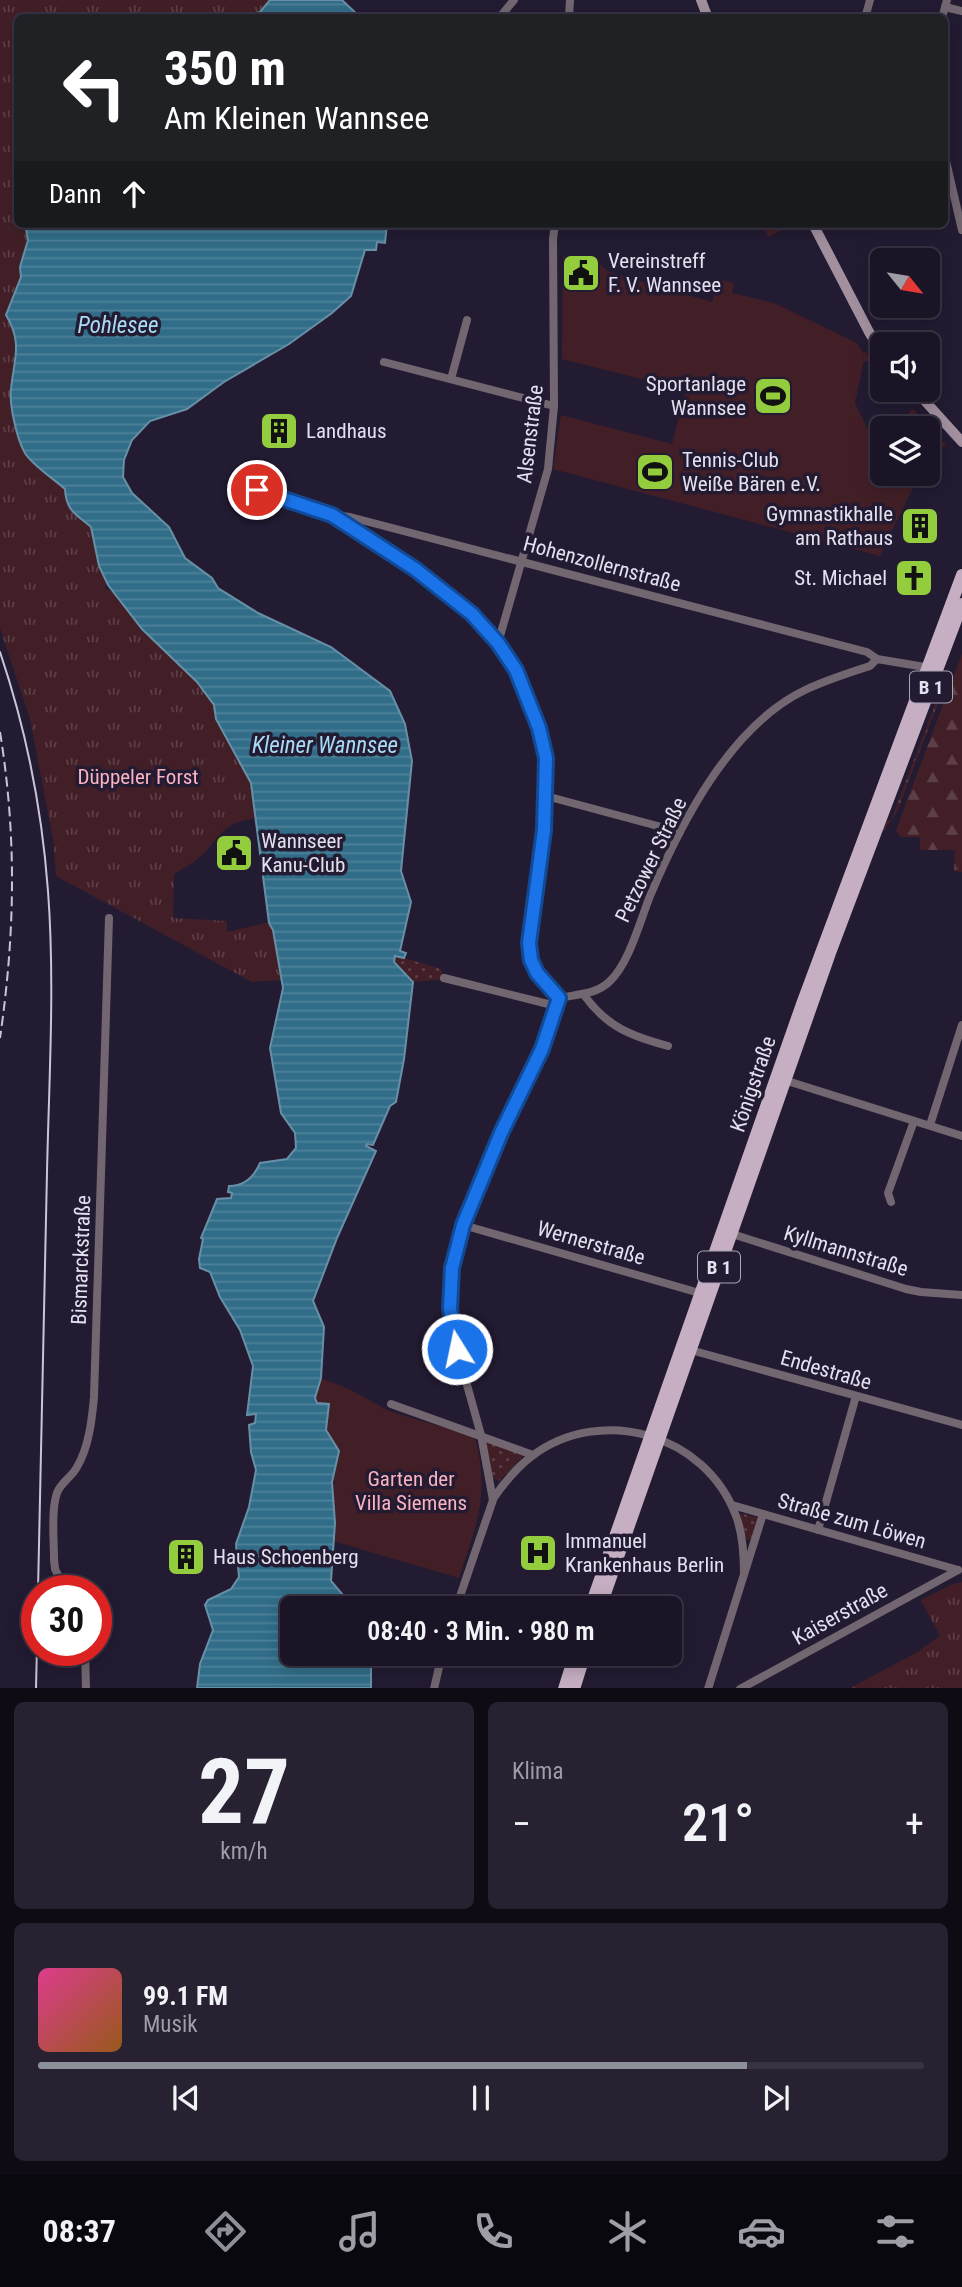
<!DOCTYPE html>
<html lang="de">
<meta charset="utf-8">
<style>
body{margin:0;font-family:"Roboto Condensed",sans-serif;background:#272132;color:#f1f3f6;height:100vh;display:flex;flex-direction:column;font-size:26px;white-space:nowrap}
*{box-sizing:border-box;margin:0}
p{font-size:23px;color:#9f9ea7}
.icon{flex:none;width:38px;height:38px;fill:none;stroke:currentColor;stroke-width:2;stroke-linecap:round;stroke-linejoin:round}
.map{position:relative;height:1688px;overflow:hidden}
.drawer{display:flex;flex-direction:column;gap:14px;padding:14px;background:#0e0b15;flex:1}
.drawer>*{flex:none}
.hud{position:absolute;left:14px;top:14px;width:934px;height:214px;border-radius:10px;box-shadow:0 4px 18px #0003,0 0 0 2px #383343;background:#202124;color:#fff;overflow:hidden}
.needle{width:46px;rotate:120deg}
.controls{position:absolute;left:870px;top:248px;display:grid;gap:14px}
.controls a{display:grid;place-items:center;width:70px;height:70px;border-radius:10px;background:#1a1426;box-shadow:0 4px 18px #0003,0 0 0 2px #383343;font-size:35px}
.speed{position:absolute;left:21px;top:1575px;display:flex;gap:14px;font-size:35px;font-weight:700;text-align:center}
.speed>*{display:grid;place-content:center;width:91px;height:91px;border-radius:50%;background:#1a1426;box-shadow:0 4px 18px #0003,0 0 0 2px #383343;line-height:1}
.speed .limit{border:10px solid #d22;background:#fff;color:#111}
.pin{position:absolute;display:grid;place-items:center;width:60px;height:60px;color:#fff;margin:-30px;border:4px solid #fff;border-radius:50%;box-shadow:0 2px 7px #0007}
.me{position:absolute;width:77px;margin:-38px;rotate:350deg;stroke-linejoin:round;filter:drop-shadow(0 0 5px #0008)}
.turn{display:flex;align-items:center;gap:24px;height:147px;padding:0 35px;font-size:32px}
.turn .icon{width:91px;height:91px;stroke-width:2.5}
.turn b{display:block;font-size:49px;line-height:60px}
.then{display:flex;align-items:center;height:66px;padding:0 35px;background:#0003;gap:14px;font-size:26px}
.big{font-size:52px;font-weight:600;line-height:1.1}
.drawer .card{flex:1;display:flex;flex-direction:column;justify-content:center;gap:10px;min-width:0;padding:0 24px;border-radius:10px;background:#272132}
.drawer .dial{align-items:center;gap:0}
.dial b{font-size:91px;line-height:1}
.song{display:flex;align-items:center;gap:21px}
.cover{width:84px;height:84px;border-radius:10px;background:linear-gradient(135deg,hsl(330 70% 55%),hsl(30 70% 35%))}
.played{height:7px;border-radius:4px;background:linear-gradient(90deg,#8c9099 80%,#383343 80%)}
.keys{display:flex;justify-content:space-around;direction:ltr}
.heat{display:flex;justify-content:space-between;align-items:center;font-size:38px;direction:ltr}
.drawer .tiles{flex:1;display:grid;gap:14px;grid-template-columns:1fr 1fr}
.card:last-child{grid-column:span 2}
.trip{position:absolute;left:280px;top:1596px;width:402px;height:70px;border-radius:10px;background:#1a1426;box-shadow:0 4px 18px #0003,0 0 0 2px #383343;font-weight:600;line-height:70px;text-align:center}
.dock{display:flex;height:112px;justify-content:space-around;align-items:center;background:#0a080f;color:#9f9ea7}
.dock .icon{width:49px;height:49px}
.dock .active{color:#8c9099}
.dock b{font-size:32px;color:#f1f3f6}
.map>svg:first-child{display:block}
.grass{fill:url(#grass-dots)}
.forest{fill:url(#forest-firs)}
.park{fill:url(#park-tufts)}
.garden{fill:#421f27}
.water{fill:url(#water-rules);stroke:#6790a7;stroke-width:2}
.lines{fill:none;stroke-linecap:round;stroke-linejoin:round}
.street{stroke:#726770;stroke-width:8}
.secondary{stroke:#a2909e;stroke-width:10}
.primary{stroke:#c6afc2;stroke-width:12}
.tram{stroke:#c9c5d6;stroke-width:2}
.rail{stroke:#c9c5d6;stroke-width:2;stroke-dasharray:10 5;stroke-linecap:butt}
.route-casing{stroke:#114b97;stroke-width:18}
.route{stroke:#1a73e8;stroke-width:12}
.labels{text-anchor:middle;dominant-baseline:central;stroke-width:7;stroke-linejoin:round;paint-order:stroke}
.shield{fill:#231b32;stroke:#aaa5b7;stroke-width:2}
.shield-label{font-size:19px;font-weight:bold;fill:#e4e0f0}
.poi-label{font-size:21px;fill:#e4e0f0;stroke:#231b32;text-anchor:start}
.street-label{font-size:21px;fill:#e4e0f0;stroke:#231b32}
.park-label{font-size:21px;fill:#f9b2bf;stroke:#231b32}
.water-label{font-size:23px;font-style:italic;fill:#a9dbf5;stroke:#231b32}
</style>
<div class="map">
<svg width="962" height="1689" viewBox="0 0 962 1689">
<defs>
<pattern id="grass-dots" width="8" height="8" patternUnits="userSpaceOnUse" patternTransform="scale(1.75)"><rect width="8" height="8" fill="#421f27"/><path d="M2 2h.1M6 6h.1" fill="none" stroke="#5d3f47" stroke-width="1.8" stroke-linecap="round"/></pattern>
<pattern id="forest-firs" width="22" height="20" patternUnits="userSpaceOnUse" patternTransform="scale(1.75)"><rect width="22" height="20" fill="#421f27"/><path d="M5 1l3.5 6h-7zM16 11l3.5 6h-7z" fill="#5d3f47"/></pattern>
<pattern id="park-tufts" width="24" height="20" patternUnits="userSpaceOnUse" patternTransform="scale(1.75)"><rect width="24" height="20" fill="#421f27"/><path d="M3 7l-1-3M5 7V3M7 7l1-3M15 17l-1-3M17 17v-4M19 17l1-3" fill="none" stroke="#5d3f47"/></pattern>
<pattern id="water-rules" width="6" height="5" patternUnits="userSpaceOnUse" patternTransform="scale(1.75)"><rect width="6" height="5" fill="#316d88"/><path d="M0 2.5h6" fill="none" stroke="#4f8299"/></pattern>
</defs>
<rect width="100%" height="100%" fill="#231b32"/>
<g class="grass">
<polygon points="942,686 944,687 897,812 882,833 885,821 891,820"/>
<polygon points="395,955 441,969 444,979 413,982 394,962"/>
<polygon points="488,1442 524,1455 499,1481 491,1477 486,1445"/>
<polygon points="741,1513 758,1518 752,1541 746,1539 740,1517"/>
</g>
<polygon class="forest" points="962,654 962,872 954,871 955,850 920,850 920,837 900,837 896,830"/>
<g class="park">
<path d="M0,0H270L260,12L245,17L18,18V224H25L28,240L20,267L21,277L6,315C19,337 14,343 14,367C14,395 22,426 25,454L65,490L72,511L91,527L99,566L106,582L105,588L113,592L139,625L141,631L146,632L197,682L214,705L216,719L251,783L255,819C224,821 221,836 202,855C194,863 183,868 174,874L173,918L227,921V932L297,916L299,979L252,982L56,876L53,839L30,719L0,628Z"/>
<polygon points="962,1582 962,1688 850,1688 916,1653 940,1636 921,1600 953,1584"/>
</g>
<g class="garden">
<polygon points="762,224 786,224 788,227 768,237"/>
<polygon points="563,256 601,265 607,271 712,302 718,279 734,283 732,293 774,303 857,343 863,353 866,352 871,362 864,361 855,403 870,434 877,441 882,437 882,474 913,474 911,476 916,481 880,556 553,469 561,415 672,444 686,390 562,359"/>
<polygon points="913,409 946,445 928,461 928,429 891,429"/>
<path d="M321,1378L349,1389L389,1411L475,1437C490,1497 477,1522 459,1578L333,1541L334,1470L326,1427L328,1422L326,1413L315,1398Z"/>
</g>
<g class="water">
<polygon points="270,0 342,0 360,17 245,17 260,12"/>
<path d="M25,224H387L385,243L377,242L376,250H365L351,296L332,313L289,344L224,382L187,409L150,421L132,440L124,460L123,477L132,493L169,527L185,558L212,578L218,588L258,613L331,647L390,691L405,724L412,761L401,871L411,902L400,951L406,953L404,958L395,956L394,962L413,982L404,1059L396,1102L390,1106L373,1145L367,1144L366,1146L376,1151L337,1238L313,1301L324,1327L321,1378L315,1398L317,1403L329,1404L326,1430L339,1451L332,1482L335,1523L331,1581L354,1608H292V1654H371V1688H197L200,1664L213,1630L205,1605L208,1600L231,1589L239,1577L236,1544L249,1507L256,1470L251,1452L249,1425L255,1423L256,1414L247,1415L253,1366L240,1330L220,1297L210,1272L200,1268L199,1259L203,1239L201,1238L217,1199L231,1198L232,1193L228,1192L229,1186C244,1186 254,1177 260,1163L287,1159L296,1148L295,1133L281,1113L270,1048L283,988L273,930L269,923L251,783L216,719L214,705L197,682L142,629L108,585L99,566L91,527C76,514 66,511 65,489C54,479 32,465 25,453C17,440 9,404 11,389C14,359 23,343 6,315L21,277L20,267L28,240Z"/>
</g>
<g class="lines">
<g class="street">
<polyline points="945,7 962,11"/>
<polyline points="499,18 514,0"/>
<polyline points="569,18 570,0"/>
<polyline points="865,18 870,0"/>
<polyline points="942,18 947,0"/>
<polyline points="945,157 962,230"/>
<polyline points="384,362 554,406"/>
<polyline points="451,379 467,320"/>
<circle cx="247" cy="487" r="10"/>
<polyline points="256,490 332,515 350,517 867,652 877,659 931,668"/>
<path d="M332,515C346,527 362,534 377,544C430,576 482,615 515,668C557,735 548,817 537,891C534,913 525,939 531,960C535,975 550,986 559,998L542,1049L501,1133L474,1196L463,1225L452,1267L450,1308L457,1349L481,1435L493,1500L456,1608"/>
<polyline points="498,643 548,469 554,406 553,239 555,224"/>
<polyline points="546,796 680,832"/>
<polyline points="444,978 556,1006"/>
<path d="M584,995C607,1027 631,1036 668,1046"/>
<path d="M559,998C577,994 595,995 609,982C629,964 640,921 650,896C681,823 730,726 805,690C826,680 848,673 870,666L877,659"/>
<polyline points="781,1079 962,1136"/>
<polyline points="930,1125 962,1025"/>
<polyline points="891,1202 888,1193 914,1121"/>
<polyline points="463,1225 703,1294"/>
<polyline points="729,1233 906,1289 921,1292 962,1295"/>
<polyline points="687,1349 962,1425"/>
<polyline points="391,1404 533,1455"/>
<path d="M493,1499C504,1483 516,1468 532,1456C601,1404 706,1434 736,1516C743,1534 744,1554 744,1574"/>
<polyline points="732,1505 958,1570"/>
<polyline points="818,1530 856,1396"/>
<path d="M66,1591L55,1569L54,1559C54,1541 51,1510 57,1493C61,1482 72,1477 77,1467C89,1447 92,1419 94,1397L109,918"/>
<polyline points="85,1650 86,1689"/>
<polyline points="434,1689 442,1654"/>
<polyline points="708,1689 763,1514"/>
<polyline points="740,1689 958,1570"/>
</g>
<g class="secondary">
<polyline points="701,0 708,18"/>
<polyline points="813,224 869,332 882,353"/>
<polyline points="915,390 962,442"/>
</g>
<g class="primary">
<polyline points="590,1608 802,1004 962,575"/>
<polyline points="600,1608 830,953 962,604"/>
<polyline points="564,1689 575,1654"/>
<polyline points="574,1689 585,1654"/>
</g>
<g class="tram">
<path d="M0,652C26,729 42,810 48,891C55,984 49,1079 47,1172C44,1311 41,1451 38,1591"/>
<polyline points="36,1689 37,1645"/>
</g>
<path class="rail" d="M0,732C17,837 15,934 0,1038"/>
</g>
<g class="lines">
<defs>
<polyline id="route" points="257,490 332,515 415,569 472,614 498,643 516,670 539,728 546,758 544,830 529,943 531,960 537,973 559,998 542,1049 501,1133 463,1225 452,1268 450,1308 457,1349"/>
</defs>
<use href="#route" class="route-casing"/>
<use href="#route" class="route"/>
</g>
<defs>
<symbol id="civic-square" viewBox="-11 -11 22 22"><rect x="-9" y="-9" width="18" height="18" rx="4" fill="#93cc3d" stroke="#231b32"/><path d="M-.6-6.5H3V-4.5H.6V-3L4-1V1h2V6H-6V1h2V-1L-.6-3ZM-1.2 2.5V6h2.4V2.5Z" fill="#111"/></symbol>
<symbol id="stadium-square" viewBox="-11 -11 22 22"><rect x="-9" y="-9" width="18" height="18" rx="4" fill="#93cc3d" stroke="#231b32"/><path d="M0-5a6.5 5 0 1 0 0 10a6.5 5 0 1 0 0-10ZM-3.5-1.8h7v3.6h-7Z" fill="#111"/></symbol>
<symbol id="building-square" viewBox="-11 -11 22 22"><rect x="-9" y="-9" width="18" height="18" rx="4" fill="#93cc3d" stroke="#231b32"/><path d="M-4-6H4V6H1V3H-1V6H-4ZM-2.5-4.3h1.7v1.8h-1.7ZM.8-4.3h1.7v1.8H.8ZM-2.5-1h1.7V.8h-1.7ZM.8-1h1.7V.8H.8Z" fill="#111"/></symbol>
<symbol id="church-square" viewBox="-11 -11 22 22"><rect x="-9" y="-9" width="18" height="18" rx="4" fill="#93cc3d" stroke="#231b32"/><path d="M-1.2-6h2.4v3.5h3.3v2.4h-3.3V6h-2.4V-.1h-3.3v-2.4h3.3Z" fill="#111"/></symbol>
<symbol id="hospital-square" viewBox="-11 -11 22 22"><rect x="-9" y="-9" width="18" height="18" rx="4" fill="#93cc3d" stroke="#231b32"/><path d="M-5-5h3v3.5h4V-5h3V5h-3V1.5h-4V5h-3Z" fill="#111"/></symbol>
</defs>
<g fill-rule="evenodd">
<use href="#civic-square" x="559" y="251" width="44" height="44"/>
<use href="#stadium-square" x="751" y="374" width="44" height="44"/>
<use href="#building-square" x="257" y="409" width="44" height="44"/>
<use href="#stadium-square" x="633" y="450" width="44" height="44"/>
<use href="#building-square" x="898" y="504" width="44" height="44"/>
<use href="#church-square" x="892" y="556" width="44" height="44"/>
<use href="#civic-square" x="212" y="831" width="44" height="44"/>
<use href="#hospital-square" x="516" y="1531" width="44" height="44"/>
<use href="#building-square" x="164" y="1535" width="44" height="44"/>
</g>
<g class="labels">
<g class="shield">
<rect x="910" y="671.5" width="42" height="31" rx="5"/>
<rect x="698" y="1251.5" width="42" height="31" rx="5"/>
</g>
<g class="shield-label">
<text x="931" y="687">B 1</text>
<text x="719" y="1267">B 1</text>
</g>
<g class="poi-label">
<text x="608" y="261">Vereinstreff<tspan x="608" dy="24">F. V. Wannsee</tspan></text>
<text x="746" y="384" text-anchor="end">Sportanlage<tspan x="746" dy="24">Wannsee</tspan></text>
<text x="306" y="431">Landhaus</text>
<text x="682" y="460">Tennis-Club<tspan x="682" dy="24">Weiße Bären e.V.</tspan></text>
<text x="893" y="514" text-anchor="end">Gymnastikhalle<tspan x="893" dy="24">am Rathaus</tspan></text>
<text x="887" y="578" text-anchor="end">St. Michael</text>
<text x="261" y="841">Wannseer<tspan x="261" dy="24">Kanu-Club</tspan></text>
<text x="565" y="1541">Immanuel<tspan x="565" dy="24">Krankenhaus Berlin</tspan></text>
<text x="213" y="1557">Haus Schoenberg</text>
</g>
<g class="street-label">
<text transform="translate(530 434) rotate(-83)">Alsenstraße</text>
<text transform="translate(602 564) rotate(15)">Hohenzollernstraße</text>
<text transform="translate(651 860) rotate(-64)">Petzower Straße</text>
<text transform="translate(753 1084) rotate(-71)">Königstraße</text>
<text transform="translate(591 1243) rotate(16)">Wernerstraße</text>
<text transform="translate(846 1251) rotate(17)">Kyllmannstraße</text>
<text transform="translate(81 1260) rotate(-88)">Bismarckstraße</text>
<text transform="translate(826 1370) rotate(16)">Endestraße</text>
<text transform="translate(852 1521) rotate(16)">Straße zum Löwen</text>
<text transform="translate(840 1614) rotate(-29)">Kaiserstraße</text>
</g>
<g class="park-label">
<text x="138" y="777">Düppeler Forst</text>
<text x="411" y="1479">Garten der<tspan x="411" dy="24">Villa Siemens</tspan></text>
</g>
<g class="water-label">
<text x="118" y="325">Pohlesee</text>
<text x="325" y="745">Kleiner Wannsee</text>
</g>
</g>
</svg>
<div class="controls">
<a><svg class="needle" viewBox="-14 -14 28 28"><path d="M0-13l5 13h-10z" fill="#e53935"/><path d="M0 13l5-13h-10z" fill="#9f9ea7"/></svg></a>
<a><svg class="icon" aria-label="sound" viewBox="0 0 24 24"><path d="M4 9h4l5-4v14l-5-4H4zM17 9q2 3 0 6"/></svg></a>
<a><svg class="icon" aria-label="layers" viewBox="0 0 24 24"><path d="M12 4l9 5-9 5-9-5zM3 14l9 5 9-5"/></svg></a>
</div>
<div class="speed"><div class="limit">30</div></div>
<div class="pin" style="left:257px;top:490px;background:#d93025"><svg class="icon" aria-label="arrive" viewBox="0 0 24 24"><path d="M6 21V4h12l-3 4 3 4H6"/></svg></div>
<svg class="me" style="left:457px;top:1349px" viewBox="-20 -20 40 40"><circle r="17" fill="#1a73e8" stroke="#fff" stroke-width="3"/><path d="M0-11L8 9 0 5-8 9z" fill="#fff"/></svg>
<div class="trip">08:40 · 3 Min. · 980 m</div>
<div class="hud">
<div class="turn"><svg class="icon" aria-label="left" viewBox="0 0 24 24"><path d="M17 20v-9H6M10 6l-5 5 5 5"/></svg><div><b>350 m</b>Am Kleinen Wannsee</div></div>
<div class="then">Dann<svg class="icon" aria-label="ahead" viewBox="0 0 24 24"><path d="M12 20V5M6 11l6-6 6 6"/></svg></div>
</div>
</div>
<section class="drawer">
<div class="tiles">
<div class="card dial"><b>27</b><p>km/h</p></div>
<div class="card"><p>Klima</p>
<div class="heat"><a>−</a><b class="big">21°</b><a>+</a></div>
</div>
<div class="card">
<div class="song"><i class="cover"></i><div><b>99.1 FM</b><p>Musik</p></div></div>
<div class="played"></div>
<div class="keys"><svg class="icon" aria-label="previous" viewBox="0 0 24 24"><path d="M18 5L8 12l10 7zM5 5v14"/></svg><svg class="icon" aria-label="pause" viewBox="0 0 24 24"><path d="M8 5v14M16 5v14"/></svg><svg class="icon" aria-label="next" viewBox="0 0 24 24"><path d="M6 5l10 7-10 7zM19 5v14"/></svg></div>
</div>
</div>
</section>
<nav class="dock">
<b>08:37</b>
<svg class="icon active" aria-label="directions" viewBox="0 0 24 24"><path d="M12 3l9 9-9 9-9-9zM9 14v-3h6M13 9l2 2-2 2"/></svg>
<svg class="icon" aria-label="music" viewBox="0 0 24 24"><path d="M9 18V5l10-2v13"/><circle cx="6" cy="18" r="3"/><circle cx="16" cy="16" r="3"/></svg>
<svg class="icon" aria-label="phone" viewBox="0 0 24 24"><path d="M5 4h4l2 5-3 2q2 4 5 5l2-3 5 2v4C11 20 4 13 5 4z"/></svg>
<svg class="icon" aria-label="climate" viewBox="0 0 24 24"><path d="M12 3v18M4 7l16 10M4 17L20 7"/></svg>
<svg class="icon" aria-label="car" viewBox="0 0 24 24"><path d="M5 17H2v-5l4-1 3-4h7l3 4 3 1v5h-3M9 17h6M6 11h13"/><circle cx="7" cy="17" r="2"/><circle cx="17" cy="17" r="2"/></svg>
<svg class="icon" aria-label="filters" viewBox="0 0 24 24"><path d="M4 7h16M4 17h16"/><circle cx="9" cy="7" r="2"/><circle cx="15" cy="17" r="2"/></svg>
</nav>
